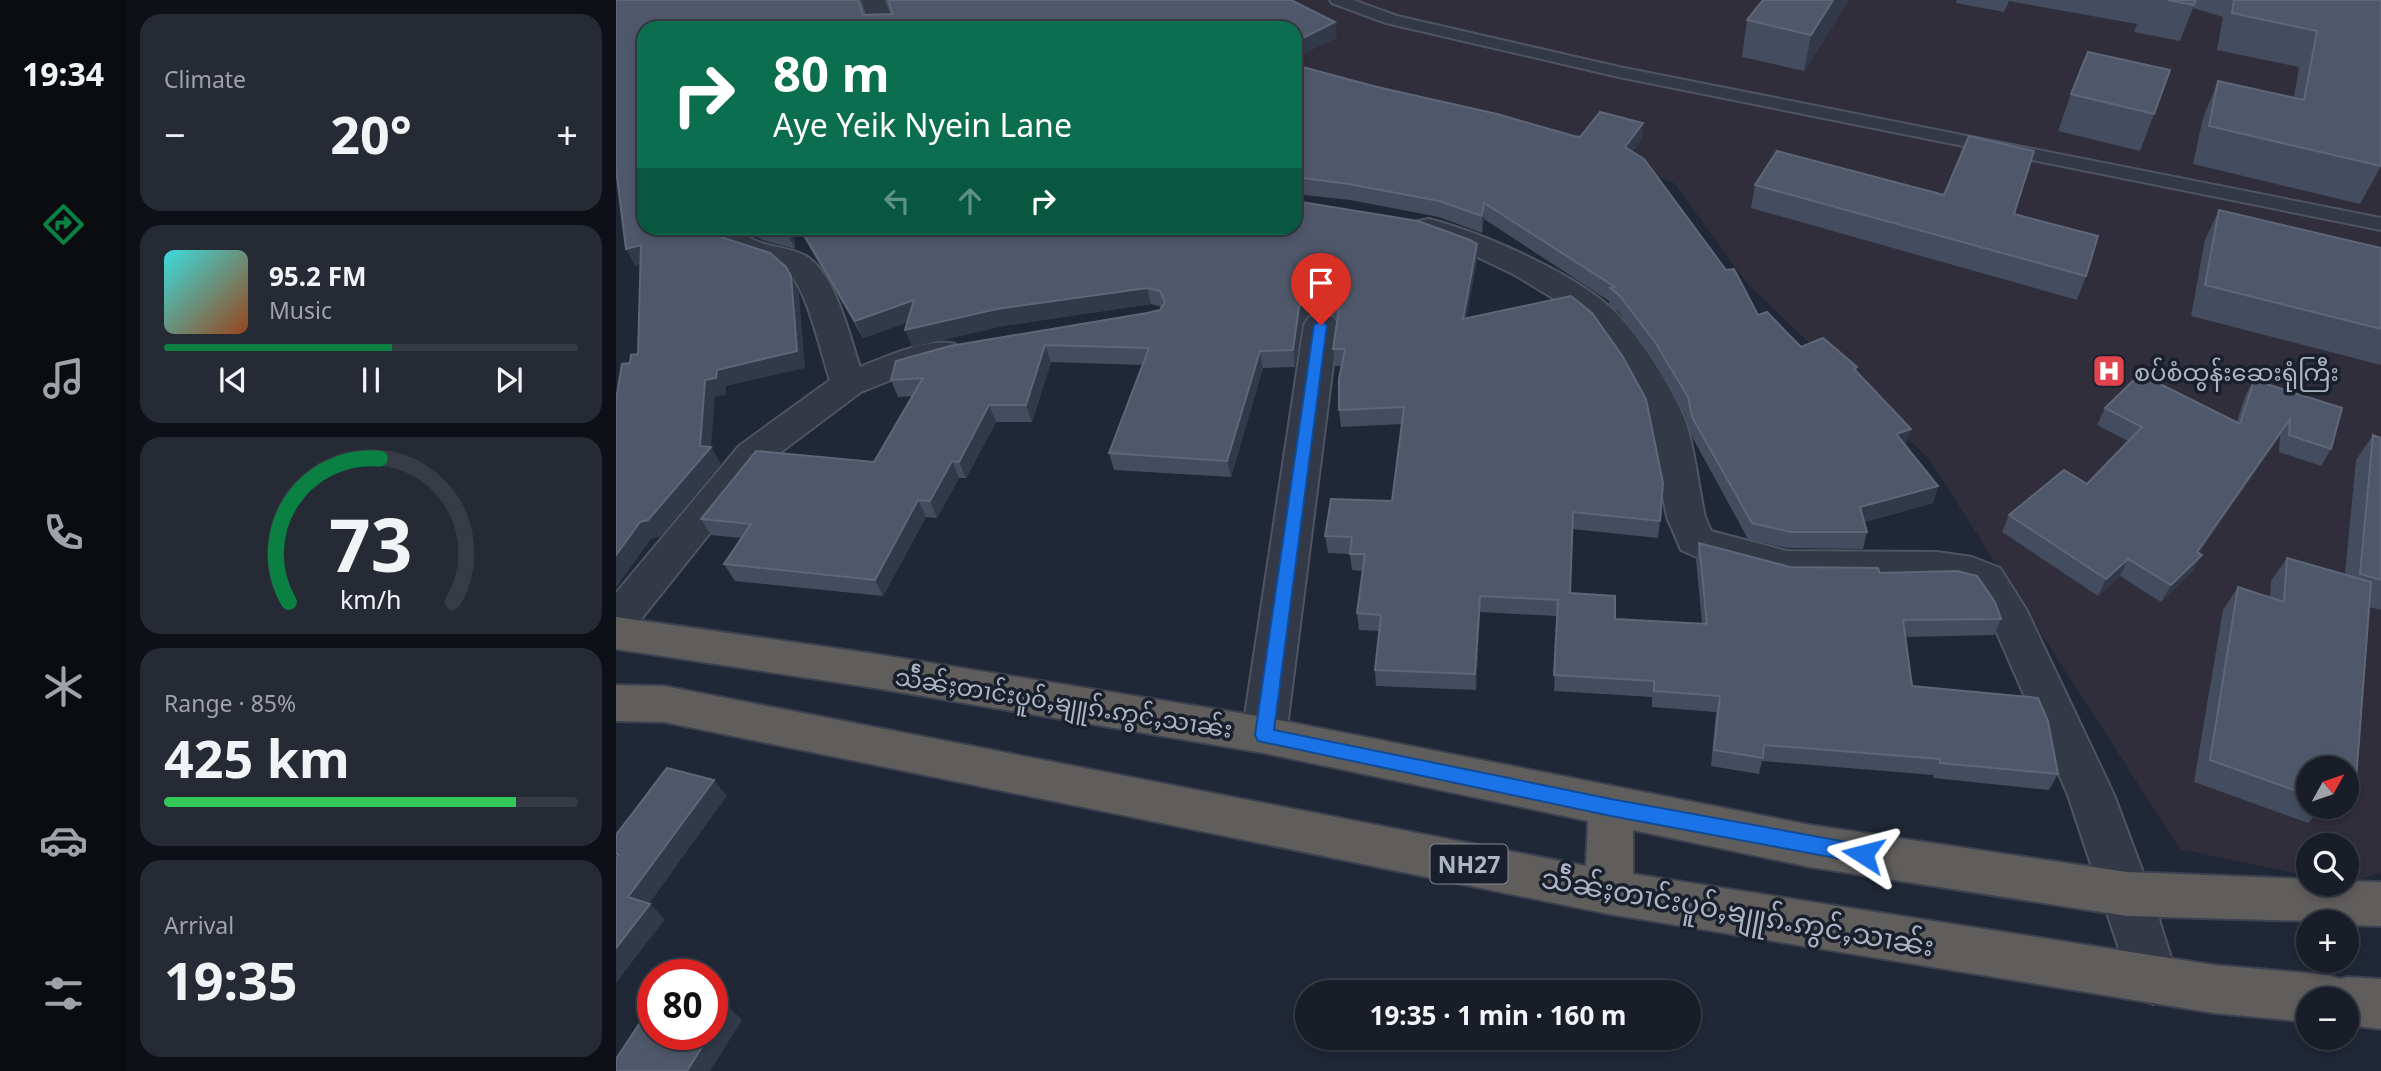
<!DOCTYPE html>
<meta charset="utf-8">
<style>
body{margin:0;font-family:"Noto Sans","Noto Sans Myanmar",sans-serif;background:#252a34;color:#f1f3f6;height:100vh;display:flex;flex-direction:column;font-size:26px;white-space:nowrap}
*{box-sizing:border-box;margin:0}
p{font-size:23px;color:#9fa2a8}
.icon{flex:none;width:38px;height:38px;fill:none;stroke:currentColor;stroke-width:2;stroke-linecap:round;stroke-linejoin:round}
.map{position:relative;flex:1;overflow:hidden}
.sheet{display:flex;flex-direction:column;gap:14px;padding:14px;background:#0d1016;width:490px}
.sheet>*{flex:none}
.top-card{position:absolute;left:21px;top:21px;width:665px;height:214px;border-radius:21px;box-shadow:0 4px 10px #0003,0 0 0 2px #363b45;background:#0b6e4f;color:#fff;overflow:hidden}
.needle{width:46px;rotate:50deg}
.controls{position:absolute;left:1680px;top:756px;display:grid;gap:14px}
.controls a{display:grid;place-items:center;width:63px;height:63px;border-radius:50%;background:#181d28;box-shadow:0 4px 10px #0003,0 0 0 2px #363b45;font-size:35px}
.speed{position:absolute;left:21px;top:959px;display:flex;gap:14px;font-size:35px;font-weight:700;text-align:center}
.speed>*{display:grid;place-content:center;width:91px;height:91px;border-radius:50%;background:#181d28;box-shadow:0 4px 10px #0003,0 0 0 2px #363b45;line-height:1}
.speed .limit{border:10px solid #d22;background:#fff;color:#111}
.pin{position:absolute;display:grid;place-items:center;width:60px;height:60px;color:#fff;margin:-72px -30px;border-radius:50% 50% 50% 0;rotate:-45deg;box-shadow:0 0 7px #0007}
.pin .icon{rotate:45deg}
.me{position:absolute;width:77px;margin:-38px;rotate:279deg;stroke-linejoin:round;filter:drop-shadow(0 0 5px #0008)}
.turn{display:flex;align-items:center;gap:24px;height:147px;padding:0 21px;font-size:32px}
.turn .icon{width:91px;height:91px;stroke-width:2.5}
.turn b{display:block;font-size:49px;line-height:60px}
.lanes{display:flex;align-items:center;height:66px;padding:0 21px;background:#0003;justify-content:center;gap:35px;direction:ltr}
.lanes .off{opacity:.35}
.big{font-size:52px;font-weight:700;line-height:1.1}
.sheet .widget{flex:1;display:flex;flex-direction:column;justify-content:center;gap:10px;min-width:0;padding:0 24px;border-radius:21px;background:#252a34}
.sheet .dial{align-items:center;gap:0}
.dial svg{height:182px;overflow:visible;fill:none;stroke:#363b45;stroke-width:7;stroke-linecap:round;text-anchor:middle}
.dial text{fill:#f1f3f6;stroke:none}
.song{display:flex;align-items:center;gap:21px}
.cover{width:84px;height:84px;border-radius:10px;background:linear-gradient(135deg,hsl(180 70% 55%),hsl(20 70% 35%))}
.played{height:7px;border-radius:4px;background:linear-gradient(90deg,#0b8043 55%,#363b45 55%)}
.keys{display:flex;justify-content:space-around;direction:ltr}
.heat{display:flex;justify-content:space-between;align-items:center;font-size:38px;direction:ltr}
.charge{height:10px;border-radius:5px;background:linear-gradient(90deg,#34c759 85%,#363b45 0)}
.trip{position:absolute;left:679px;top:980px;width:406px;height:70px;border-radius:35px;background:#181d28;box-shadow:0 4px 10px #0003,0 0 0 2px #363b45;font-weight:700;line-height:70px;text-align:center}
main{display:flex;flex:1;min-height:0}
.tabs{display:flex;flex-direction:column;width:126px;justify-content:space-around;align-items:center;background:#0a0c10;color:#9fa2a8}
.tabs .icon{width:49px;height:49px}
.tabs .current{color:#0b8043}
.tabs b{font-size:32px;color:#f1f3f6}
.map>svg:first-child{display:block}
.medical{fill:#302e3b;fill-rule:evenodd}
.lines{fill:none;stroke-linecap:round;stroke-linejoin:round}
.service-casing{stroke:#4e5462;stroke-width:4}
.minor-casing{stroke:#4e5462;stroke-width:4}
.trunk-casing{stroke:#3b414e;stroke-width:4}
.service{fill:#333947;fill-rule:evenodd}
.minor{fill:#333947;fill-rule:evenodd}
.trunk{fill:#5f5e5c;fill-rule:evenodd}
.wall{fill:#444d5f}
.shaded-wall{fill:#31394a}
.building{fill:#4f586a;stroke:#5e6678;stroke-width:2}
.route{fill:#1a73e8;stroke:#114b97;stroke-width:2}
.labels{text-anchor:middle;dominant-baseline:central;stroke-width:7;stroke-linejoin:round;paint-order:stroke}
.shield{fill:#191f2b;stroke:#818796;stroke-width:2}
.shield-label{font-size:23px;font-weight:bold;fill:#adb4c4}
.poi-label{font-size:24px;fill:#adb4c4;stroke:#191f2b;text-anchor:start}
.street-label{font-size:24px;fill:#adb4c4;stroke:#191f2b}
.near-street-label{font-size:28px;fill:#adb4c4;stroke:#191f2b}
</style>
<main>
<nav class="tabs">
<b>19:34</b>
<svg class="icon current" aria-label="directions" viewBox="0 0 24 24"><path d="M12 3l9 9-9 9-9-9zM9 14v-3h6M13 9l2 2-2 2"/></svg>
<svg class="icon" aria-label="music" viewBox="0 0 24 24"><path d="M9 18V5l10-2v13"/><circle cx="6" cy="18" r="3"/><circle cx="16" cy="16" r="3"/></svg>
<svg class="icon" aria-label="phone" viewBox="0 0 24 24"><path d="M5 4h4l2 5-3 2q2 4 5 5l2-3 5 2v4C11 20 4 13 5 4z"/></svg>
<svg class="icon" aria-label="climate" viewBox="0 0 24 24"><path d="M12 3v18M4 7l16 10M4 17L20 7"/></svg>
<svg class="icon" aria-label="car" viewBox="0 0 24 24"><path d="M5 17H2v-5l4-1 3-4h7l3 4 3 1v5h-3M9 17h6M6 11h13"/><circle cx="7" cy="17" r="2"/><circle cx="17" cy="17" r="2"/></svg>
<svg class="icon" aria-label="filters" viewBox="0 0 24 24"><path d="M4 7h16M4 17h16"/><circle cx="9" cy="7" r="2"/><circle cx="15" cy="17" r="2"/></svg>
</nav>
<section class="sheet">
<div class="widget"><p>Climate</p>
<div class="heat"><a>−</a><b class="big">20°</b><a>+</a></div>
</div>
<div class="widget">
<div class="song"><i class="cover"></i><div><b>95.2 FM</b><p>Music</p></div></div>
<div class="played"></div>
<div class="keys"><svg class="icon" aria-label="previous" viewBox="0 0 24 24"><path d="M18 5L8 12l10 7zM5 5v14"/></svg><svg class="icon" aria-label="pause" viewBox="0 0 24 24"><path d="M8 5v14M16 5v14"/></svg><svg class="icon" aria-label="next" viewBox="0 0 24 24"><path d="M6 5l10 7-10 7zM19 5v14"/></svg></div>
</div>
<div class="widget dial"><svg viewBox="0 0 100 80">
<path d="M14 69A42 42 0 1 1 86 69"/>
<path d="M14 69A42 42 0 0 1 54 6" stroke="#0b8043"/>
<text x="50" y="56" font-size="32" font-weight="700">73</text>
<text x="50" y="72" font-size="11">km/h</text>
</svg></div>
<div class="widget"><p>Range · 85%</p><b class="big">425 km</b><div class="charge"></div></div>
<div class="widget"><p>Arrival</p><b class="big">19:35</b></div>
</section>
<div class="map">
<svg width="1765" height="1071" viewBox="0 0 1765 1071">
<rect width="100%" height="100%" fill="#202736"/>
<path class="medical" d="M519,0H1765V872L1731,884V845H1692V876L1564,849L1312,458L1132,284L1058,183L923,133L679,78V28ZM1692,768H1731V807H1692Z"/>
<g class="lines">
<defs>
<polygon id="service" points="714,0 737,0 781,16 1003,67 1765,218 1765,230 1003,77 770,23 716,3"/>
<g id="minor">
<polygon points="245,0 269,0 280,28 254,28"/>
<path d="M813,219C865,232 966,276 1002,315C1027,342 1050,379 1066,413C1077,437 1083,489 1089,517L1095,531L1171,551L1321,552L1356,557L1384,568L1411,611L1498,795L1535,894L1562,980L1555,997L1537,1004L1519,997L1452,795L1374,617L1356,590L1321,582L1171,581L1092,562L1065,550L1051,517L1031,415L1008,372L977,328L945,303L899,275L855,254L802,235L798,228L802,221Z"/>
<path d="M93,228H123C140,249 165,244 188,255C219,271 233,335 244,367C269,357 313,337 339,344L344,352L339,360L295,372L245,392L149,464L14,633L0,638V593L123,446L214,380C206,357 191,289 174,275C144,250 124,274 93,228Z"/>
<polygon points="705,314 717,317 722,325 670,735 663,748 648,753 633,748 626,735 688,325 693,317"/>
</g>
<polygon id="trunk" points="0,617 259,654 648,717 1194,825 1511,872 1692,879 1692,884 1731,884 1731,881 1765,882 1765,926 1731,925 1731,922 1511,916 1194,867 1017,830 1017,874 1598,965 1712,975 1724,979 1731,977 1765,979 1765,1029 1731,1025 1731,999 1692,999 1692,1022 1598,1013 993,914 48,722 0,721 0,685 48,686 970,866 972,821 648,753 259,688 0,649"/>
</defs>
<use href="#service" class="service-casing"/>
<use href="#minor" class="minor-casing"/>
<use href="#trunk" class="trunk-casing"/>
<use href="#service" class="service"/>
<use href="#minor" class="minor"/>
<use href="#trunk" class="trunk"/>
</g>
<g class="wall">
<polygon points="1233,0 1188,71 1126,57 1131,20"/>
<polygon points="1341,0 1765,0 1765,166 1744,204 1577,164 1587,118 1602,81 1678,97 1683,67 1601,50 1607,17 1577,8 1564,41 1518,32 1521,24 1393,1 1388,12 1340,3"/>
<polygon points="679,65 958,136 1026,139 1016,152 1142,315 1185,347 1241,367 1240,371 1290,445 1322,486 1317,503 1248,522 1251,532 1247,549 1171,548 1132,539 1074,433 1069,414 1037,359 1003,312 993,305 993,301 868,219 866,233 823,217 734,200 679,194"/>
<polygon points="1455,94 1538,114 1524,151 1442,131"/>
<polygon points="1139,185 1398,214 1470,276 1461,300 1135,208"/>
<polygon points="1603,210 1765,248 1765,365 1575,316 1589,240"/>
<polygon points="126,228 177,228 179,249 146,240"/>
<polygon points="182,228 679,228 861,260 850,318 1044,521 1042,538 956,529 954,593 999,619 1086,624 1080,560 1083,543 1174,567 1264,573 1385,619 1378,635 1289,637 1296,686 1442,774 1433,790 1318,778 1317,775 1146,761 1143,774 1095,766 1100,712 1036,707 1036,697 938,691 941,616 864,612 860,690 760,686 759,670 763,631 743,630 741,613 747,571 736,570 734,554 712,553 709,536 776,501 786,424 725,427 723,410 726,366 719,366 717,349 721,319 719,316 706,311 692,314 686,324 679,367 647,368 615,477 498,470 493,453 527,365 435,362 416,422 380,422 350,478 343,478 321,518 310,517 267,596 119,581 108,564 125,538 95,535 85,519 258,462 297,396 282,397 275,380 544,310 546,307 535,304 387,326 296,347 292,322 247,338"/>
<polygon points="1638,380 1715,449 1705,466 1663,452 1664,436 1583,553 1586,555 1576,571 1545,602 1504,576 1482,596 1386,532 1393,515 1471,484 1512,441 1481,425 1489,408 1621,422 1629,396"/>
<polygon points="1757,435 1765,438 1765,610 1753,607 1739,793 1731,802 1731,768 1692,768 1692,807 1726,807 1720,814 1705,809 1692,823 1578,782 1607,610 1622,587 1654,597 1655,581 1671,558 1729,574 1740,460"/>
</g>
<g class="shaded-wall">
<polygon points="1217,0 1233,0 1188,71 1195,35"/>
<polygon points="719,22 721,38 679,58 679,42"/>
<polygon points="1027,123 1026,139 1007,164 1009,147"/>
<polygon points="868,203 868,219 866,233 866,216"/>
<polygon points="171,228 177,228 179,249 171,232"/>
<polygon points="861,244 861,260 847,336 847,319"/>
<polygon points="25,245 34,262 19,266 10,249"/>
<polygon points="175,276 183,293 189,368 110,386 110,395 99,397 95,447 105,464 44,537 35,539 0,588 0,555 24,522 84,446 89,380 101,370"/>
<polygon points="531,288 535,304 387,326 296,347 289,330 381,309"/>
<polygon points="704,295 706,311 692,314 686,324 679,367 677,350 683,307 690,298"/>
<polygon points="298,300 305,317 247,338 239,321"/>
<polygon points="429,345 435,362 416,422 410,405"/>
<polygon points="644,351 647,368 615,477 611,461"/>
<polygon points="373,405 380,422 350,478 343,462"/>
<polygon points="1674,419 1664,436 1573,567 1586,555 1576,571 1545,602 1555,585 1581,552"/>
<polygon points="1295,429 1289,446 1280,434"/>
<polygon points="336,461 343,478 321,518 314,501"/>
<polygon points="1322,486 1317,503 1239,524 1244,507"/>
<polygon points="302,500 310,517 267,596 259,580"/>
<polygon points="1512,559 1504,576 1482,596 1490,579"/>
<polygon points="864,596 864,612 860,690 859,674"/>
<polygon points="98,780 111,796 27,912 12,897"/>
<polygon points="34,904 49,919 0,983 0,948"/>
<polygon points="112,1006 126,1020 94,1071 71,1071 94,1034 96,1034 96,1031"/>
</g>
<g class="building">
<polygon points="0,0 242,0 247,15 277,14 272,0 675,0 719,22 679,42 679,28 28,28 28,228 96,228 105,237 154,253 170,267 175,276 181,351 101,370 100,378 89,380 84,446 95,447 32,520 24,522 0,555 0,400 6,364 14,363 15,355 22,354 25,245 10,249 0,169"/>
<polygon points="1147,0 1217,0 1195,35 1131,20"/>
<polygon points="1552,0 1580,0 1578,5"/>
<polygon points="1618,0 1765,0 1765,166 1593,126 1602,81 1688,100 1701,31 1616,13"/>
<polygon points="1472,52 1554,70 1538,114 1455,94"/>
<polygon points="679,65 761,87 881,114 958,136 964,137 984,112 1027,123 1009,147 1028,159 1110,270 1118,269 1142,315 1151,312 1185,347 1207,338 1241,367 1238,369 1295,429 1280,434 1322,486 1244,507 1251,532 1175,532 1136,523 1076,417 1072,397 1039,342 1004,296 994,288 999,287 868,203 866,216 823,201 733,184 679,177"/>
<polygon points="1353,136 1418,151 1398,214 1482,236 1470,276 1139,185 1161,151 1328,195"/>
<polygon points="679,201 802,221 854,240 861,244 847,319 955,296 976,313 1007,357 1030,399 1047,483 1044,521 957,512 954,593 999,596 999,619 1091,624 1083,543 1174,567 1262,568 1264,573 1341,571 1361,576 1379,602 1385,619 1287,620 1296,686 1422,698 1432,721 1442,774 1324,763 1324,759 1148,745 1147,758 1098,750 1104,696 1038,691 1038,681 938,675 942,600 864,596 859,674 759,670 765,615 741,613 749,554 734,554 736,537 709,536 715,499 776,501 788,407 723,410 723,379 729,349 717,349 723,309 717,299 704,295 690,298 683,307 677,350 644,351 611,461 493,453 533,348 429,345 410,405 373,405 343,462 336,461 314,501 302,500 259,580 108,564 135,524 85,519 140,451 258,462 307,378 275,380 280,361 334,346 531,313 544,310 549,302 544,291 531,288 381,309 289,330 298,300 239,321 184,228 679,228"/>
<polygon points="1603,210 1765,248 1765,329 1589,285"/>
<polygon points="153,228 171,228 171,232"/>
<polygon points="1524,374 1624,424 1638,380 1726,408 1715,449 1673,435 1674,419 1581,552 1586,555 1555,585 1512,559 1490,579 1393,515 1448,470 1471,484 1526,427 1489,408"/>
<polygon points="1757,435 1765,438 1765,580 1744,574"/>
<polygon points="1671,558 1755,582 1739,793 1731,790 1731,768 1692,768 1692,795 1594,760 1622,587 1668,602"/>
<polygon points="51,768 98,780 12,897 34,904 0,948 0,858 3,855 0,854 0,835"/>
<polygon points="96,1002 112,1006 96,1031"/>
<polygon points="37,1003 37,1034 94,1034 71,1071 0,1071 0,1059"/>
</g>
<polygon class="route" points="705,321 711,325 658,730 995,799 1247,845 1254,848 1257,854 1254,860 1247,863 995,816 642,741 639,735 698,325"/>
<defs>
<symbol id="hospital-square" viewBox="-11 -11 22 22"><rect x="-9" y="-9" width="18" height="18" rx="4" fill="#e0444e" stroke="#191f2b"/><path d="M-5-5h3v3.5h4V-5h3V5h-3V1.5h-4V5h-3Z" fill="#fff"/></symbol>
</defs>
<g fill-rule="evenodd">
<use href="#hospital-square" x="1474" y="352" width="38" height="38"/>
</g>
<g class="labels">
<rect class="shield" x="814.5" y="844.5" width="77" height="39" rx="5"/>
<g class="shield-label">
<text x="853" y="864">NH27</text>
</g>
<g class="poi-label">
<text x="1518" y="371">စပ်စံထွန်းဆေးရုံကြီး</text>
</g>
<g class="street-label">
<text transform="translate(448 702) rotate(9)">သဵႅၼ်ႈတၢင်းပူဝ်ႇၶျူၵ်ႉဢွင်ႇသၢၼ်း</text>
</g>
<g class="near-street-label">
<text transform="translate(1122 911) rotate(10)">သဵႅၼ်ႈတၢင်းပူဝ်ႇၶျူၵ်ႉဢွင်ႇသၢၼ်း</text>
</g>
</g>
</svg>
<div class="controls">
<a><svg class="needle" viewBox="-14 -14 28 28"><path d="M0-13l5 13h-10z" fill="#e53935"/><path d="M0 13l5-13h-10z" fill="#9fa2a8"/></svg></a>
<a><svg class="icon" aria-label="search" viewBox="0 0 24 24"><circle cx="10" cy="10" r="6"/><path d="M15 15l6 6"/></svg></a>
<a>+</a>
<a>−</a>
</div>
<div class="speed"><div class="limit">80</div></div>
<div class="pin" style="left:705px;top:325px;background:#d93025"><svg class="icon" aria-label="arrive" viewBox="0 0 24 24"><path d="M6 21V4h12l-3 4 3 4H6"/></svg></div>
<svg class="me" style="left:1247px;top:854px" viewBox="-20 -20 40 40"><path d="M0-17L14 15 0 8-14 15z" fill="#1a73e8" stroke="#fff" stroke-width="4"/></svg>
<div class="trip">19:35 · 1 min · 160 m</div>
<div class="top-card">
<div class="turn"><svg class="icon" aria-label="right" viewBox="0 0 24 24"><path d="M7 20v-9h11M14 6l5 5-5 5"/></svg><div><b>80 m</b>Aye Yeik Nyein Lane</div></div>
<div class="lanes"><svg class="icon off" aria-label="left" viewBox="0 0 24 24"><path d="M17 20v-9H6M10 6l-5 5 5 5"/></svg><svg class="icon off" aria-label="ahead" viewBox="0 0 24 24"><path d="M12 20V5M6 11l6-6 6 6"/></svg><svg class="icon" aria-label="right" viewBox="0 0 24 24"><path d="M7 20v-9h11M14 6l5 5-5 5"/></svg></div>
</div>
</div>
</main>
